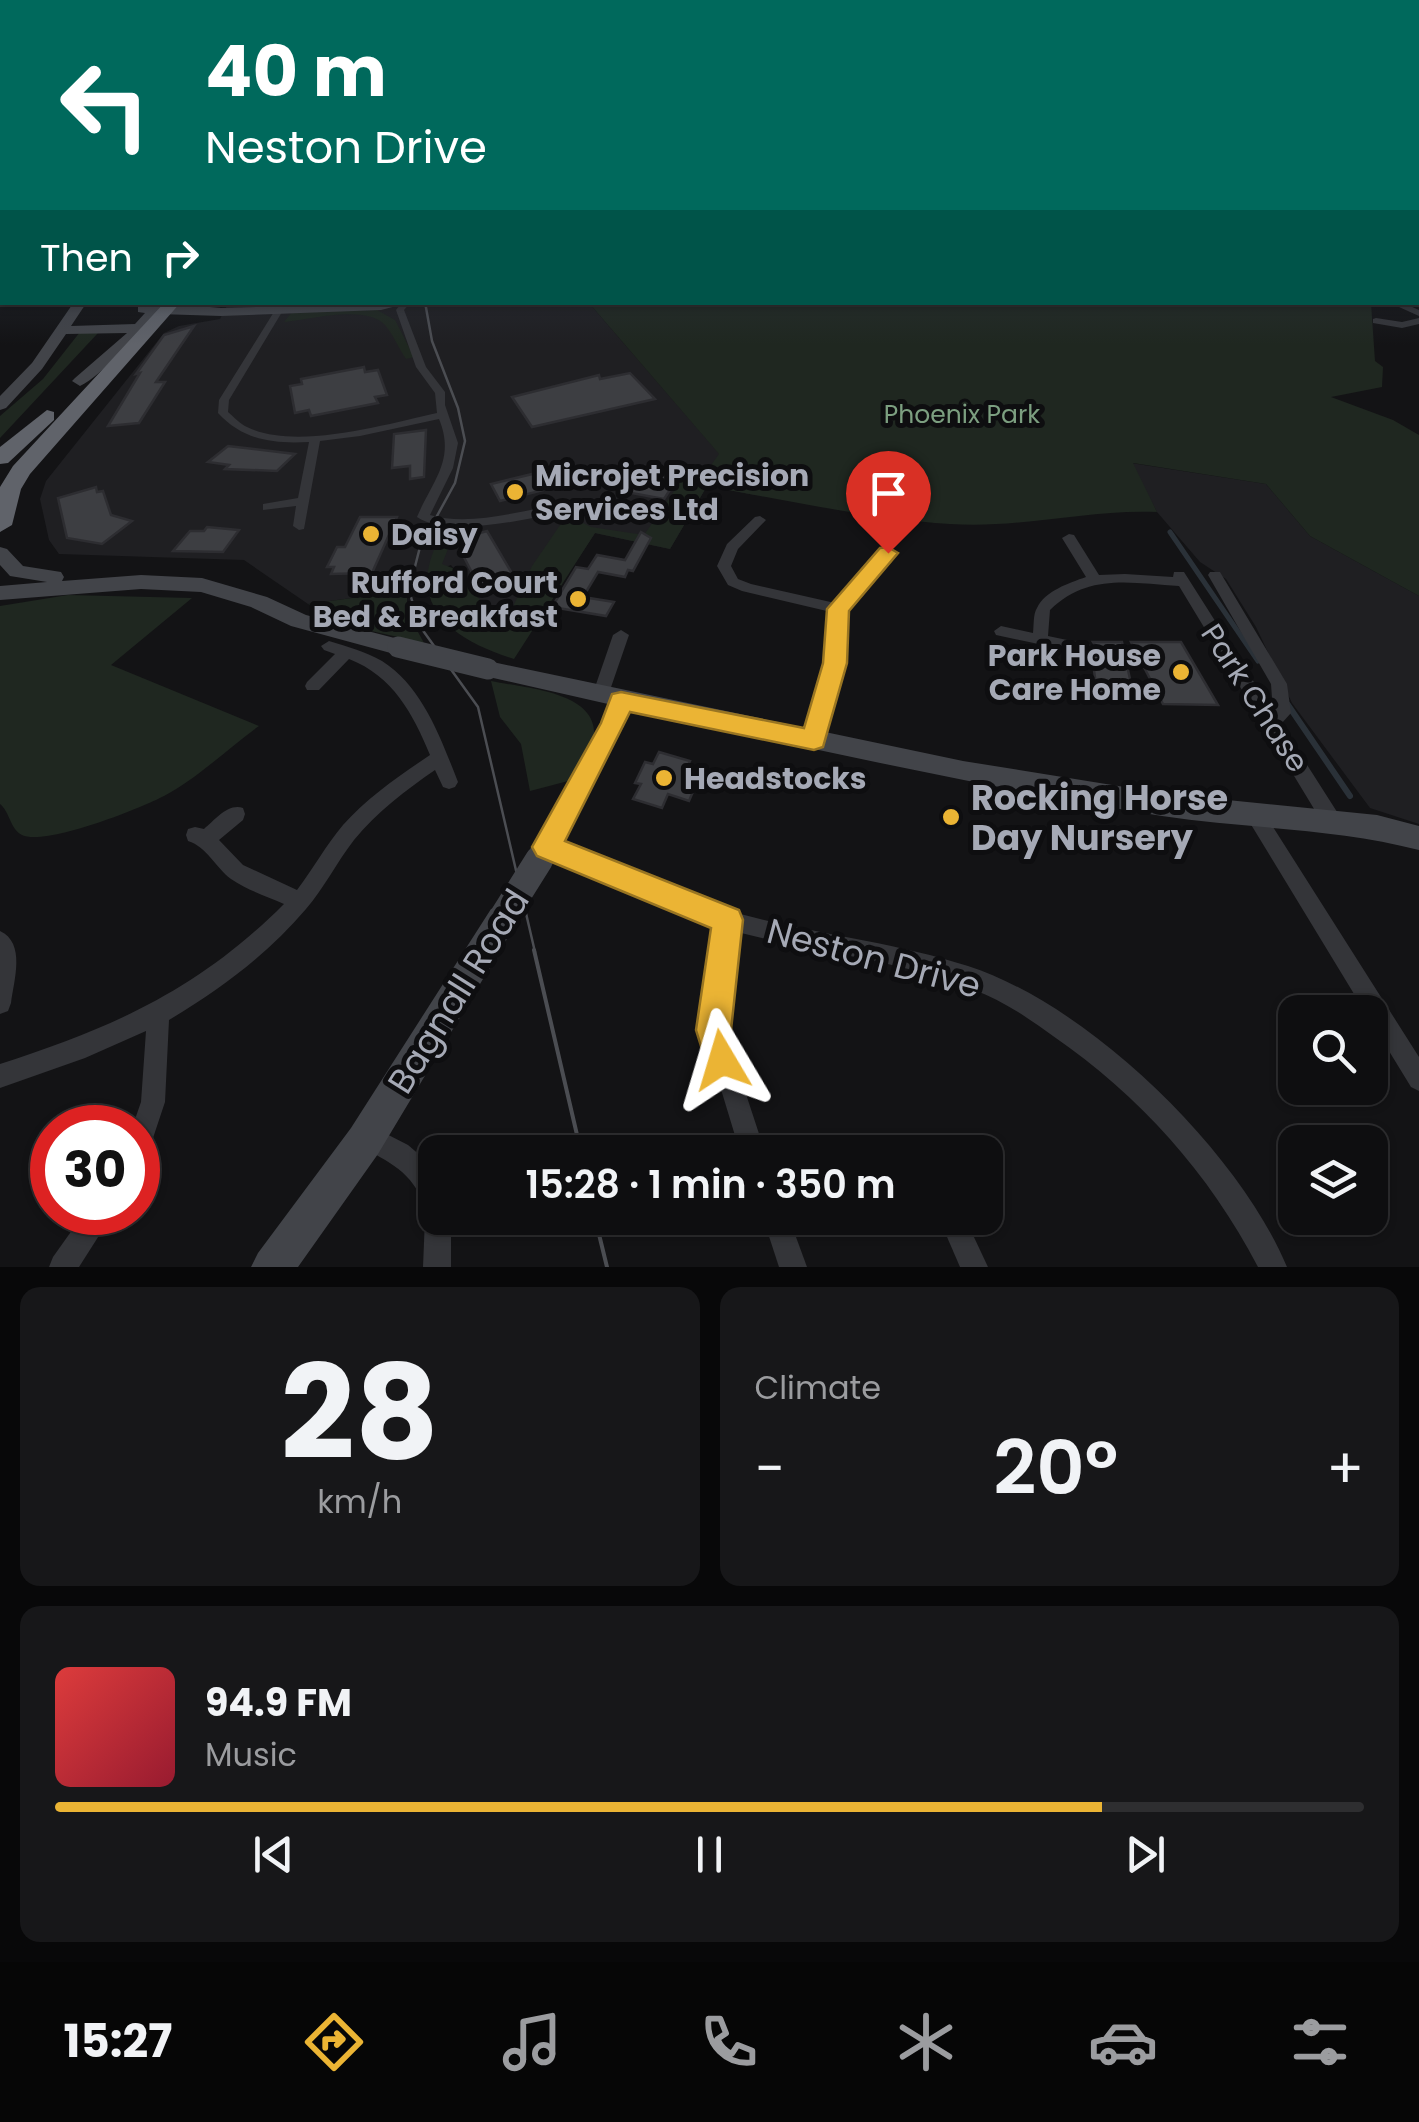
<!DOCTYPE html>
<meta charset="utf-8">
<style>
body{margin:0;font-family:Poppins,sans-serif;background:#171719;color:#f1f3f6;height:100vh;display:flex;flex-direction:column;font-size:38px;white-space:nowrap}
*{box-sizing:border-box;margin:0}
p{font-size:32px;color:#9b9c9f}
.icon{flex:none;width:55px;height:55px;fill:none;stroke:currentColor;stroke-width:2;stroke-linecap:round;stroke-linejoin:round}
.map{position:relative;height:1267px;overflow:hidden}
.side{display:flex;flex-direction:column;gap:20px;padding:20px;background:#080809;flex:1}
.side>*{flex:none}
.guide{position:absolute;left:0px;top:0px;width:1420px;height:305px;box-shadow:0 2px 8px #0004,0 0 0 2px #2e2e30;background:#00695c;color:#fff;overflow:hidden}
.controls{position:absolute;left:1278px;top:995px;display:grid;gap:20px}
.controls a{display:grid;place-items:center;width:110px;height:110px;border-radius:20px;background:#0e0e10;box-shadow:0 2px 8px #0004,0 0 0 2px #2e2e30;font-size:50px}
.speed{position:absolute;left:30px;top:1105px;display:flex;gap:20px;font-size:50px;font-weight:700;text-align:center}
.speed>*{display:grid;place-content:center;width:130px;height:130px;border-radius:50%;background:#0e0e10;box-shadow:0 2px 8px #0004,0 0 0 2px #2e2e30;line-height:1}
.speed .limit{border:15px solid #d22;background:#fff;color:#111}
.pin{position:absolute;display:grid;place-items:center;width:85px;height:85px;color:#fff;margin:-102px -42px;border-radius:50% 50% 50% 0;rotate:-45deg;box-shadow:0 0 10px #0007}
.pin .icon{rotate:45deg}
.me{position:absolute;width:110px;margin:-55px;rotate:353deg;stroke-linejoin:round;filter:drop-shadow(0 0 8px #0008)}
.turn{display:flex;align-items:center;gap:35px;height:210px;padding:0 40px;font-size:45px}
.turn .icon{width:130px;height:130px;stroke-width:2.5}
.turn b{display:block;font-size:70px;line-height:85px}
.then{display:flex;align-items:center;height:95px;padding:0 40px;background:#0003;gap:20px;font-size:38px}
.big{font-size:75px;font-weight:600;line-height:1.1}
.side .widget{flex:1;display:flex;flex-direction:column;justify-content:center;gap:15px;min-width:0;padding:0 35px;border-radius:20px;background:#171719}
.side .dial{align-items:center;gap:0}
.dial b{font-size:130px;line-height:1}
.song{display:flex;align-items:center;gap:30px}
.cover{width:120px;height:120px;border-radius:15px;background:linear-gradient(135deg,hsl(0 70% 55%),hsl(350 70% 35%))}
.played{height:10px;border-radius:5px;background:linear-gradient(90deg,#ebb434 80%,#2e2e30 80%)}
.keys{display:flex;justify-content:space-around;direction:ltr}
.heat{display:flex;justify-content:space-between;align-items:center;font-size:55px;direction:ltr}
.side .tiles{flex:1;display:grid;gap:20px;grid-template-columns:1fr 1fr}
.widget:last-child{grid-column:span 2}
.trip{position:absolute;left:418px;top:1135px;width:585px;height:100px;border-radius:20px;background:#0e0e10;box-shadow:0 2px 8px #0004,0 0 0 2px #2e2e30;font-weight:600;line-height:100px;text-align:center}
.dock{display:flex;height:160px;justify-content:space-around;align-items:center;background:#060606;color:#9b9c9f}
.dock .icon{width:70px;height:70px}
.dock .current{color:#ebb434}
.dock b{font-size:45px;color:#f1f3f6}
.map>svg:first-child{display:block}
.built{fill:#1f1f22}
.green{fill:#1f2720}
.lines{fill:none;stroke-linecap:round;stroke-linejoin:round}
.stream-far1{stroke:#2a3138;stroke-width:5}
.stream{stroke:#2a3138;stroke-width:6}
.building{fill:#3d3e42;stroke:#2d2d31;stroke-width:2.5}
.street{fill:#343539;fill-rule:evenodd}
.secondary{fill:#424449;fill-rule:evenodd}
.highway{fill:#60636a;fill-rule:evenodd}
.tram-far1{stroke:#4b4d52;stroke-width:2.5}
.tram{stroke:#4b4d52;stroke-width:4}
.secondary-bridge-far1{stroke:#424449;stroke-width:21}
.secondary-bridge{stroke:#424449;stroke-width:28}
.route{fill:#ebb434;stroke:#997522;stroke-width:2.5}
.poi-dot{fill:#ebb434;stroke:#0e0e10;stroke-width:4}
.labels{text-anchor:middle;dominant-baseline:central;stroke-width:10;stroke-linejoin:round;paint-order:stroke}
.far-park-label{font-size:25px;fill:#7c9f80;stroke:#0e0e10}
.poi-label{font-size:30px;font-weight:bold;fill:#a5a9b5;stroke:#0e0e10;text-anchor:start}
.street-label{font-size:30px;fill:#a5a9b5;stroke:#0e0e10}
.near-poi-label{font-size:35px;font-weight:bold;fill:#a5a9b5;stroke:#0e0e10;text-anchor:start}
.near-street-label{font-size:35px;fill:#a5a9b5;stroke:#0e0e10}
</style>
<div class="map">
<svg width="1419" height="1267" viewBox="0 0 1419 1267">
<rect width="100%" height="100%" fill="#131315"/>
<g class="built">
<polygon points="229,302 589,303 755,495 707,486 670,549 595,533 551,600 491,618 451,565 367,596 308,604 244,560 59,554 49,540 40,499 46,481 164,333 179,326 220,319"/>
<polygon points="1131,463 1266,484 1310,536 1419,596 1419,824 1370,808 1292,703 1256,627 1226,579 1200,562 1157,512"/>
</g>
<g class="green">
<path d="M589,303H1371L1375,361L1383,367L1382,387L1331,397L1393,420L1419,435V596L1310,536L1266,484L1133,463L1157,512C1088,509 1020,529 950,524C873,519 784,500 707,486L670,549L595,533L514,659C457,641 403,608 439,539L450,544L442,564L455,569L494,617L510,613L532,566L567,515L591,527L644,535L683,478L704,475L719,454Z"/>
<path d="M377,310L395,320L414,357L406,359C399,349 393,334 385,325C365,304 309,320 284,322L292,312Z"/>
<polygon points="80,332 98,333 0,438 0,416 43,379"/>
<polygon points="407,579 407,612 424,643 367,630 308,604 367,596"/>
<path d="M68,595L192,598L111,665L259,726C228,748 197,779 164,796C139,809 46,846 22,835C10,829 10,812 0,804V606Z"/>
<path d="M491,681C522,688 599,691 594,737C592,751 579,768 572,780L530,791L521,744L500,717Z"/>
</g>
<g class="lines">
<g class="stream-far1">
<polyline points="1170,532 1258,661"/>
<polyline points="1287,703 1290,708"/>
</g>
<polyline class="stream" points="1288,705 1350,796"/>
</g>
<g class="building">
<polygon points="194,326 156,382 165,382 139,423 108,426 140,373 136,374 164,335"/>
<polygon points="364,367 365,372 378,370 387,395 375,397 378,403 311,416 309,410 295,413 290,386 302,384 301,379"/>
<polygon points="630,373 655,399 532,427 512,397 599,375 600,379"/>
<polygon points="426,430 424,477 410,479 410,466 392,468 394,434"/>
<polygon points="228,446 295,454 277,471 225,469 229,465 208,462"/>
<polygon points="645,466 681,473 664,499 626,492"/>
<polygon points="557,468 567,484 500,501 491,484"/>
<polygon points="96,487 97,492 103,491 111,515 132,521 102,544 67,538 58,498"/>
<polygon points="360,517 397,517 372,573 331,574 334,567 327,567 337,547 345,547"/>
<polygon points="207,527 239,530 223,552 173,551 190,531 204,531"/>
<polygon points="487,531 513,575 479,586 455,540"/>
<polygon points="641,532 651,538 633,571 628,570 625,577 598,572 583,597 614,602 606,616 552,607 576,567 588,569 597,555 625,560"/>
<polygon points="1093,642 1122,642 1133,693 1097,693 1092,655 1098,650"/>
<polygon points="1131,642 1181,642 1218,705 1163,704"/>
<polygon points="659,752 690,761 683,776 698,780 689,801 668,794 662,808 633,799 641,784 635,783 645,762 653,764"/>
</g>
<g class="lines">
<g class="street">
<rect x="1418" y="172" width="1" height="4"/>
<rect x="0" y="175" width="2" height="4"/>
<rect x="1418" y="212" width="1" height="4"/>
<rect x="1418" y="248" width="1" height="4"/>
<path d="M402,302L410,303L404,310L426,367L445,392V405L458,443L453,468L430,515C471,527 522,510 563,504L567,505V511C530,518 449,539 417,517C432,481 456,460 439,419L360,436L320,441L304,529L299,530L293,526L296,506L263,510V504L298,498L309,442C272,444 243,440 218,413L219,400L277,307L281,304L285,307L229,400L228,412C234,417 240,424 247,427C295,451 387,424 437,413L435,393L416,367L396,310Z"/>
<polygon points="1388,302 1401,302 1419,310 1419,316"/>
<polygon points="1376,318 1402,322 1419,318 1419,324 1402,328 1373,323 1373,319"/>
<polygon points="760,516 766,520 738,549 731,566 738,579 751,584 835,603 882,550 887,549 894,553 845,610 843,663 823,740 820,745 814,747 808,745 805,740 827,663 831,612 742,591 728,585 717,566 727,544 755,517"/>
<path d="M1069,534L1074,535L1099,575L1125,574L1173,577L1174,572H1184L1273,712L1271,684L1208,575L1210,572H1220L1287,684L1291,713L1281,724L1339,815L1341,821L1339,827L1332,829L1325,827L1179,586C1130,583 1088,573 1050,610L1048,636L1091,645L1094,649L1086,654L996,635L994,631L1001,626L1033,633C1034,625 1033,614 1037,608C1045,591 1069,583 1086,577L1062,538Z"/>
<polygon points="621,630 629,635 609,693 607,697 595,697 593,693 613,635"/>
<path d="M329,641C346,646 366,652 382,661C423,687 441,739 458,782L455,787L449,789L443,787L435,770C406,790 377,812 354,840C337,862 324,888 306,909C267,955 220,989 169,1020L165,1102L147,1156L138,1159V1128H132L141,1102L146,1031L85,1058L0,1088V1064C114,1027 198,990 284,904C266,896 247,890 231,879C215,867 207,847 188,841L186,835L188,829L195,827L204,829C215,820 228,803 243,808L245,814L243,820L219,840L243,865L297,890C313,869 326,845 343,825C368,797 399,776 430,755C413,714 393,676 349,659L319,690H307L305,686L307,682L335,654L324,650L321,646Z"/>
<polygon points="1254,805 1261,808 1419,1057 1419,1091 1411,1087 1370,1020 1370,1012 1365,1012 1247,818 1245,813 1247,808"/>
<path d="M547,839C607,860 662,891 723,909C803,933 888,940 968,966C1089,1005 1238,1150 1287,1267H1258C1209,1173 1140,1096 1053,1036C1028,1018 1002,1000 974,990C899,960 815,952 737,932L725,1030L765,1152H740L703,1030L717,926L654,903L540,853L537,847L540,841Z"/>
<path d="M0,931C26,943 14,980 11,1003L8,1011L0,1014Z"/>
<path d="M367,1124L408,1145L435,1168V1218H451V1267H423L425,1218L429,1209L426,1207C410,1170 392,1164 358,1145L355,1136L358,1127Z"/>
<polygon points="85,1212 114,1212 79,1267 49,1267 53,1257"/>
<polygon points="763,1218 789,1218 807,1267 779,1267"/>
<polygon points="943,1218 965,1218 988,1267 960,1267 941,1223"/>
</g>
<g class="secondary">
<path d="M74,302H87L71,326L135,324L145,313L138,312V306L155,302L221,308L412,302L381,310L221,316L159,314L149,324L154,328L152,331C129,334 105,375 80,386L72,381L75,378L127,333L66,334L42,369L6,408L0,410V396L32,363Z"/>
<polygon points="0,547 7,549 23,566 61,572 64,577 62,581 141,575 202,578 267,597 306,615 406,641 409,647 398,655 291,626 251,607 201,592 141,589 0,600 0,586 47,582 10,576 0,565"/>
<path d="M488,661L963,761L1168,794L1377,815L1419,826V850C1335,828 1248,829 1162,816C983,787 808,748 631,709L549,869L539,873L529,869L524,860L602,722L608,704L480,675L476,669L480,663Z"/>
<polygon points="502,905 513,909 517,919 513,929 378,1154 298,1267 251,1267 258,1253 351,1128 491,909"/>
</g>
<g class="highway">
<polygon points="165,302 181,302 30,474 21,489 12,525 0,532 0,487 13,466"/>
<polygon points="47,410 54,412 54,420 8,463 0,464 0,447"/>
</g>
<polyline class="tram-far1" points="425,302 432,341 458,408 465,441 455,483 420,547 409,590 419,625 478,707 535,952"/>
<g class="tram">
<polyline points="534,950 581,1152"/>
<polyline points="595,1218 607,1267"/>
</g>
<polyline class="secondary-bridge-far1" points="398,647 488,669"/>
<polyline class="secondary-bridge" points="502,919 539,860"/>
</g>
<linearGradient id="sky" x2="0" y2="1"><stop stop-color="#0a0a0c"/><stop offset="0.48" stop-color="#333946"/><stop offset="1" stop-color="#333946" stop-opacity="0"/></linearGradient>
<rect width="1419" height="345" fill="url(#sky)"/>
<polygon class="route" points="888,547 898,553 849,611 847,663 823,747 814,750 630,712 565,841 739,910 743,920 731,1030 739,1060 734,1072 722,1077 709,1072 696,1030 711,928 537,856 532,847 601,723 612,694 621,692 804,728 823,663 827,609 880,548"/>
<g class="poi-dot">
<circle cx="515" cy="492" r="10"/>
<circle cx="371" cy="534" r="10"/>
<circle cx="578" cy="599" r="10"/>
<circle cx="1181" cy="672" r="10"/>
<circle cx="664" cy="778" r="10"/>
<circle cx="951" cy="817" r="10"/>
</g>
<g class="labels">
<g class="far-park-label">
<text x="962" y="414">Phoenix Park</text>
</g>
<g class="poi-label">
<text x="535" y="475">Microjet Precision<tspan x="535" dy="34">Services Ltd</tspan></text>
<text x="391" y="534">Daisy</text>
<text x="558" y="582" text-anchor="end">Rufford Court<tspan x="558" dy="34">Bed &amp; Breakfast</tspan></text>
<text x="1161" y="655" text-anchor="end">Park House<tspan x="1161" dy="34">Care Home</tspan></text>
<text x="684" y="778">Headstocks</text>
</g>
<g class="street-label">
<text transform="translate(1255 698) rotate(57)">Park Chase</text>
</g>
<g class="near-poi-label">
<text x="971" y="797">Rocking Horse<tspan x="971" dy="40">Day Nursery</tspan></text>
</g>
<g class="near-street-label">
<text transform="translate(874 958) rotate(15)">Neston Drive</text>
<text transform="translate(458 991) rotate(-58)">Bagnall Road</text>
</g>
</g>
</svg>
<div class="controls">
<a><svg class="icon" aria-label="search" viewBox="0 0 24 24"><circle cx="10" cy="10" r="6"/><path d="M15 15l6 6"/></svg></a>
<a><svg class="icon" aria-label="layers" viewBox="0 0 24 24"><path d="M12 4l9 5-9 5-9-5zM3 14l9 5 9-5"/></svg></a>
</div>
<div class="speed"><div class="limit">30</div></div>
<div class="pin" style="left:888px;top:553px;background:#d93025"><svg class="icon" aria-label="arrive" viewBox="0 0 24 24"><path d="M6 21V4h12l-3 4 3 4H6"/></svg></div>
<svg class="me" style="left:722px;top:1060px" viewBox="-20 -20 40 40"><path d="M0-17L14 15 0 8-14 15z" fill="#ebb434" stroke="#fff" stroke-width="4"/></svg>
<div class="trip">15:28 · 1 min · 350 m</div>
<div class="guide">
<div class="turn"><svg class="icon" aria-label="left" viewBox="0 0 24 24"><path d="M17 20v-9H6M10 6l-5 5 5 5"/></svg><div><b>40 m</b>Neston Drive</div></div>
<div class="then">Then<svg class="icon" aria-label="right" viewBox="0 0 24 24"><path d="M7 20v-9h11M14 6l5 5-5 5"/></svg></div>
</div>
</div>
<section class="side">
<div class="tiles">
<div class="widget dial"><b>28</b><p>km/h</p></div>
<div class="widget"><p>Climate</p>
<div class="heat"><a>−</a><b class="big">20°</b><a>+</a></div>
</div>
<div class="widget">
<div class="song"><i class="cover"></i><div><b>94.9 FM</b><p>Music</p></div></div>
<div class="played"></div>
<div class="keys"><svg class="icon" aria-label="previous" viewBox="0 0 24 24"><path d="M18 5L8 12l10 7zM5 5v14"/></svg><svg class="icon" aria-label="pause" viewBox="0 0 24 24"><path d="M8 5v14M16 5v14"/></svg><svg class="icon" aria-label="next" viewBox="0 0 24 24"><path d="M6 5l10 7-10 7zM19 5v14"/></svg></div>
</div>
</div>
</section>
<nav class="dock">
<b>15:27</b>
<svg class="icon current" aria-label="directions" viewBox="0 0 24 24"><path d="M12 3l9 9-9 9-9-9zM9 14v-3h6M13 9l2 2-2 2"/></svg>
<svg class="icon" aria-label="music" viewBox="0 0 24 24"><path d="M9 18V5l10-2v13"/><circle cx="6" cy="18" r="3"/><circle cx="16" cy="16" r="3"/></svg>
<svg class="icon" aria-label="phone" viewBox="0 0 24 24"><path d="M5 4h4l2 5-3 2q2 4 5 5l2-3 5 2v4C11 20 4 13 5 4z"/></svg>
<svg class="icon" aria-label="climate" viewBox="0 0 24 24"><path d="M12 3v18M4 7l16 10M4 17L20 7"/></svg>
<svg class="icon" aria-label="car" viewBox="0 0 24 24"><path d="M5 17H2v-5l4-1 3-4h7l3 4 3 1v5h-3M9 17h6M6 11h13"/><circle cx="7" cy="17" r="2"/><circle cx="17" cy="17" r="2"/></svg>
<svg class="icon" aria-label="filters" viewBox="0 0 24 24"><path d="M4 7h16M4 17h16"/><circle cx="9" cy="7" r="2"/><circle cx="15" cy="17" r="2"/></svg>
</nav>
